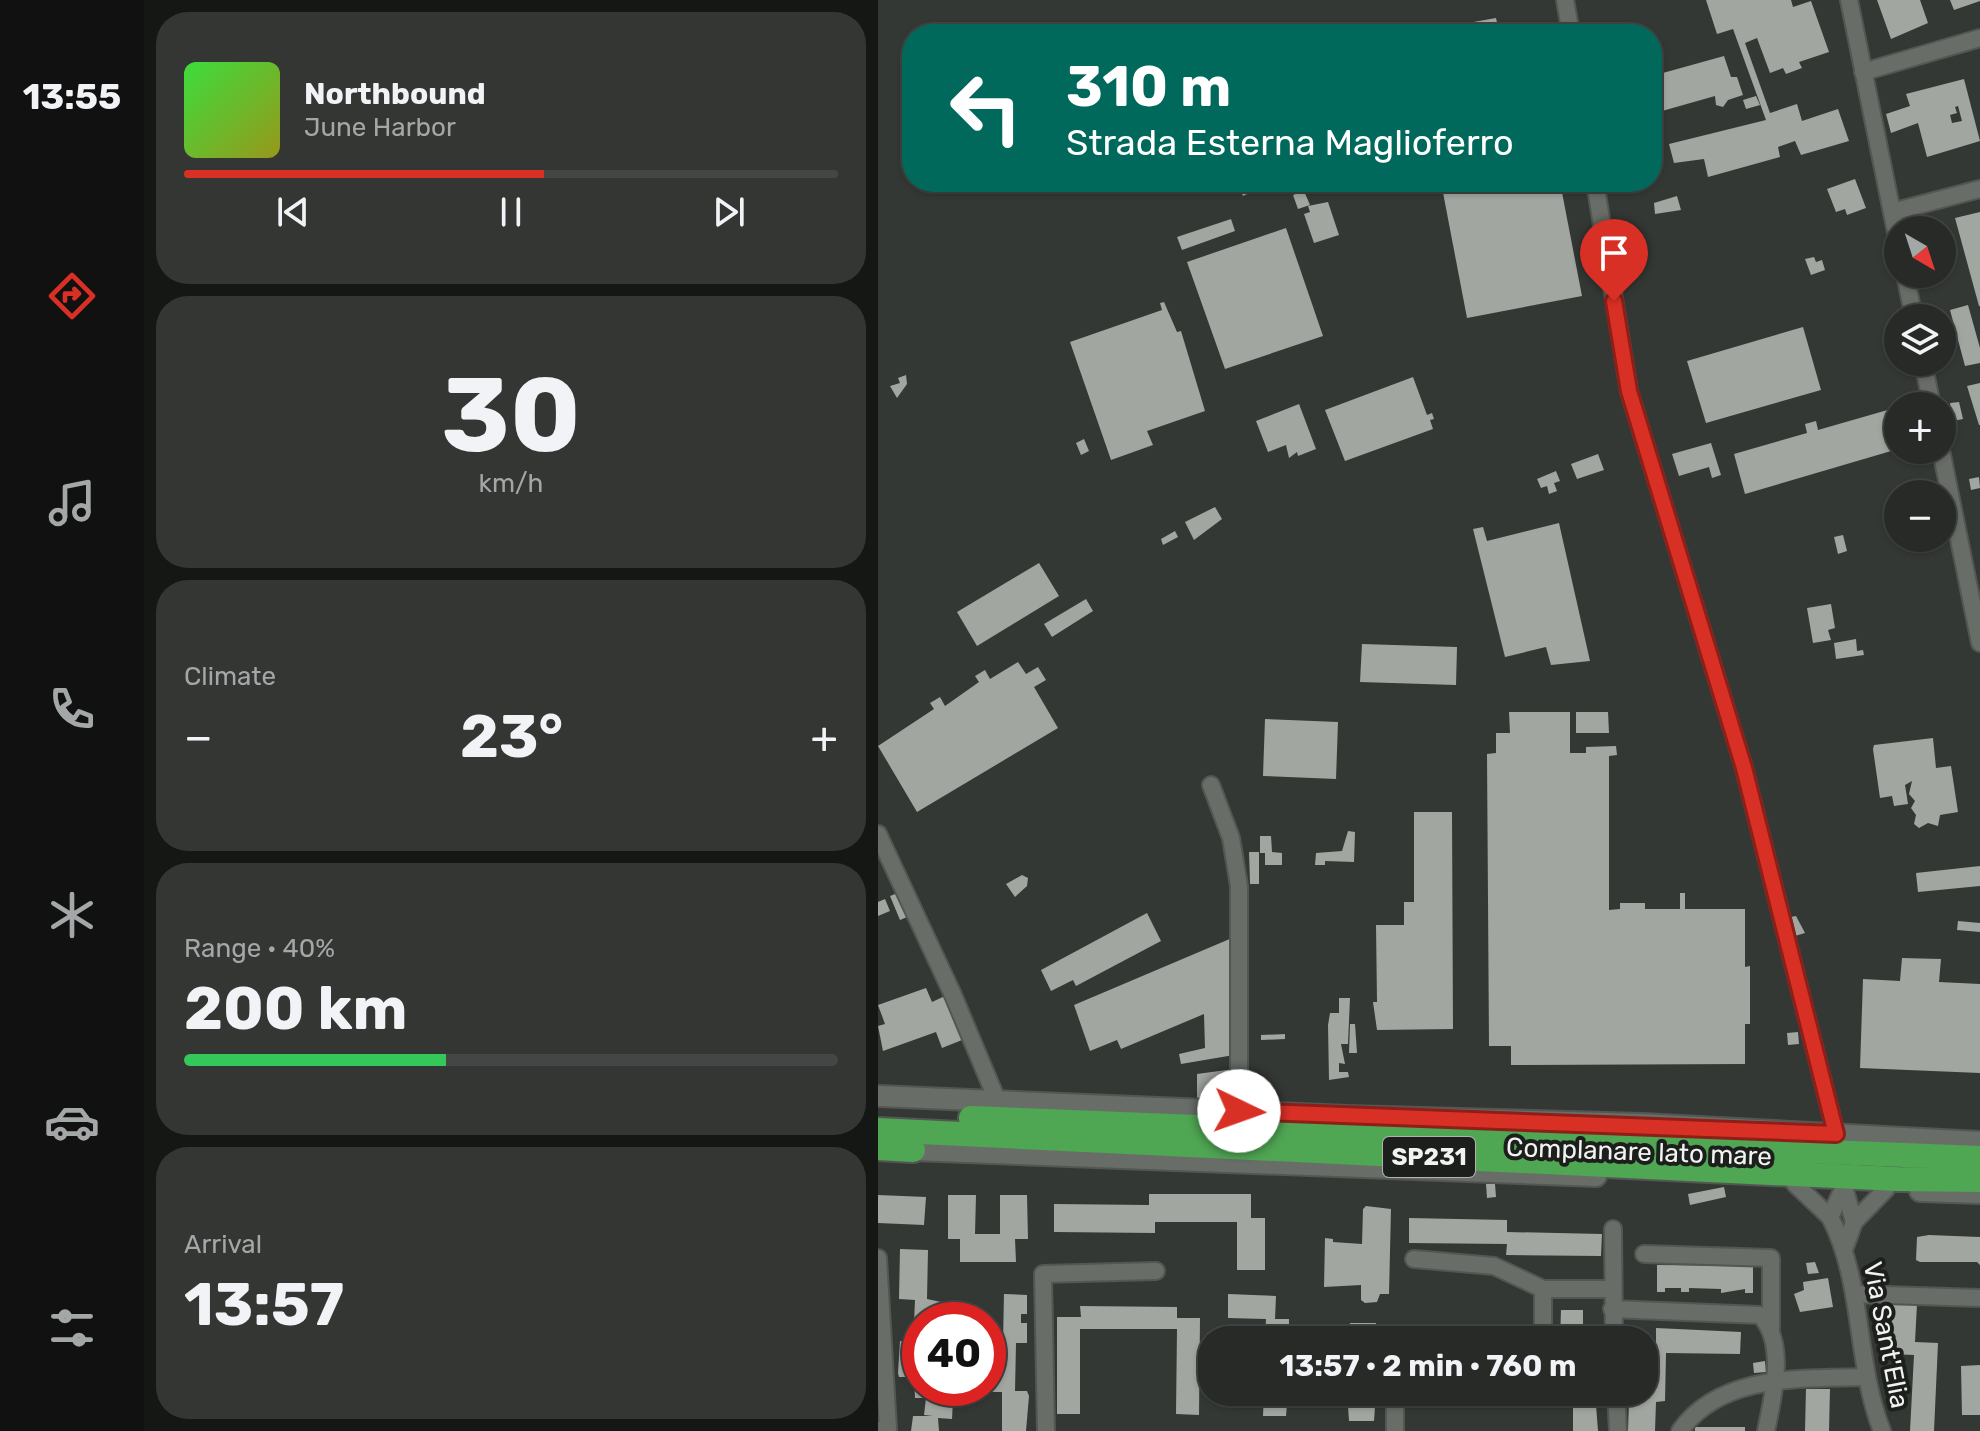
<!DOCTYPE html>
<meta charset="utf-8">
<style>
body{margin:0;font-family:Rubik,sans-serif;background:#333633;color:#f1f3f6;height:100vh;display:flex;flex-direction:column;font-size:30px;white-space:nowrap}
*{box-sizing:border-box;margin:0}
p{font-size:26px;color:#a4a7a7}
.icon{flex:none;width:44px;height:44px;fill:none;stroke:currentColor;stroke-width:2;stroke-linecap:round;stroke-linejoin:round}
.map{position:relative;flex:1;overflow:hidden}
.details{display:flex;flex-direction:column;gap:12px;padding:12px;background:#151715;width:734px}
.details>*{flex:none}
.banner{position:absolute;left:24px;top:24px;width:760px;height:168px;border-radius:32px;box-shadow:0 2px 6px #0004,0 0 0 2px #434644;background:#00695c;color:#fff;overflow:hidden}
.needle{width:52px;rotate:141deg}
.controls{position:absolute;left:1006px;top:216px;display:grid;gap:16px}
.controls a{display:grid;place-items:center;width:72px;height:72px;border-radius:50%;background:#272a27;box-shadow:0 2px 6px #0004,0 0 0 2px #434644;font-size:40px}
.speed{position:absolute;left:24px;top:1302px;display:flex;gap:16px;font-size:40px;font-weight:700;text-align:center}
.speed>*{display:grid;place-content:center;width:104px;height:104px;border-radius:50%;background:#272a27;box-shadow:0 2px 6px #0004,0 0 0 2px #434644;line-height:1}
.speed .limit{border:12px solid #d22;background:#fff;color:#111}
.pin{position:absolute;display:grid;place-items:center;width:68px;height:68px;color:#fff;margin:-82px -34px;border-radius:50% 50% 50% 0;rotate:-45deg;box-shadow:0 0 8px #0007}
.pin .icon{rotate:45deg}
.me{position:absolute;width:88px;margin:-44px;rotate:93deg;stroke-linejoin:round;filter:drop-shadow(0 0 6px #0008)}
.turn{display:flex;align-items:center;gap:28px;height:168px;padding:0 32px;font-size:36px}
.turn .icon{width:104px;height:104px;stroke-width:2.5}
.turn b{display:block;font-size:56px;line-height:68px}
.big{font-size:60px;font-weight:700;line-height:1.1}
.details .card{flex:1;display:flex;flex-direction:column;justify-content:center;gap:12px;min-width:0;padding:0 28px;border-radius:32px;background:#333633}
.details .dial{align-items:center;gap:0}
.dial b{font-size:104px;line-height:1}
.song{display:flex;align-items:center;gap:24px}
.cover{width:96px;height:96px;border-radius:12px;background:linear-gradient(135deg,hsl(120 70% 55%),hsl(60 70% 35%))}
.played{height:8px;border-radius:4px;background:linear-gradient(90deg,#d93025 55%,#434644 55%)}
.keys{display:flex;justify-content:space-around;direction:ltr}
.heat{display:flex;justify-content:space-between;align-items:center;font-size:44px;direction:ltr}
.charge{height:12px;border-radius:6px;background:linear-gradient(90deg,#34c759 40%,#434644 0)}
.trip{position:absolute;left:320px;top:1326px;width:460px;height:80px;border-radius:32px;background:#272a27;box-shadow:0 2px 6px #0004,0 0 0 2px #434644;font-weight:700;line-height:80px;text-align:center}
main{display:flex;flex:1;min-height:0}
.dock{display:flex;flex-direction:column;width:144px;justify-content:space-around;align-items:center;background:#101110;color:#a4a7a7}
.dock .icon{width:56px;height:56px}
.dock .on{color:#d93025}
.dock b{font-size:36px;color:#f1f3f6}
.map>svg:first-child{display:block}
.building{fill:#a2a6a1;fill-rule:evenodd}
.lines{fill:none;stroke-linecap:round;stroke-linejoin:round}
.minor-casing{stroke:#535653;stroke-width:20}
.tertiary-casing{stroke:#535653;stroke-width:24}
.trunk-casing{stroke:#535653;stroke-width:28}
.minor{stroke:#686d68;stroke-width:16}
.tertiary{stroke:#686d68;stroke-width:20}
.trunk{stroke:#4fa653;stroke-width:24}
.route-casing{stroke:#8d1f18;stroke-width:20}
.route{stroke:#d93025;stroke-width:14}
.labels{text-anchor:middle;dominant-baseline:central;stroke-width:8;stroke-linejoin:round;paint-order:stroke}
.shield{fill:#1d1f1d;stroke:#b1b3b1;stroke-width:2}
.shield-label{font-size:24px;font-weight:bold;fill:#f0f3f0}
.street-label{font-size:26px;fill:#f0f3f0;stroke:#1d1f1d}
</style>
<main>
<nav class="dock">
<b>13:55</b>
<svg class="icon on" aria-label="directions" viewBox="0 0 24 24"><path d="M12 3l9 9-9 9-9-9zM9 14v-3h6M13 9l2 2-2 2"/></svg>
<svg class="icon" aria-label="music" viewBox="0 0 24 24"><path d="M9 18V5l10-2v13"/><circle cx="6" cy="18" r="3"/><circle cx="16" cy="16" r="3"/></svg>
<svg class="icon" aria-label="phone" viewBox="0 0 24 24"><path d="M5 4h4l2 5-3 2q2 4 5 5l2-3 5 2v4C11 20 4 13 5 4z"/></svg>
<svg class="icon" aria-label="climate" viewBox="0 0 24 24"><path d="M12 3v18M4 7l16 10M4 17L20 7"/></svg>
<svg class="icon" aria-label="car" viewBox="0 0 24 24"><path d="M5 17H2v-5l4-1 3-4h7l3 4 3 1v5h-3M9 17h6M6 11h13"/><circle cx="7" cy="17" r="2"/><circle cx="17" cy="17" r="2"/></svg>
<svg class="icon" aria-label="filters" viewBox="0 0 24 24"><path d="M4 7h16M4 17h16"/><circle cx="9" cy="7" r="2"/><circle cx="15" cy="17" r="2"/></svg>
</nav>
<section class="details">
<div class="card">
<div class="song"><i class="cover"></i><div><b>Northbound</b><p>June Harbor</p></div></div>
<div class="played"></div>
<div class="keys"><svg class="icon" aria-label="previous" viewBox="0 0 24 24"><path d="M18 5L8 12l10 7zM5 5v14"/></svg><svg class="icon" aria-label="pause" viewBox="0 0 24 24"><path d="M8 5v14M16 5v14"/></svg><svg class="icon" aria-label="next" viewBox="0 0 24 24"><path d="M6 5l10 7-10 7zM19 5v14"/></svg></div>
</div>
<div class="card dial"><b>30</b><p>km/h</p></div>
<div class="card"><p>Climate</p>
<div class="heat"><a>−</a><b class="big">23°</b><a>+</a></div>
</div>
<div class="card"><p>Range · 40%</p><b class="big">200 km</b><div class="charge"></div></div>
<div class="card"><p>Arrival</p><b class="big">13:57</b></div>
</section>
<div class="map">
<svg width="1102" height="1431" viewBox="0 0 1102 1431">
<rect width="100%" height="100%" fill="#343834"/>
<g class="building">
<polygon points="828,0 913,0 915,7 933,1 951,52 921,62 924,68 908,74 905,68 892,73 879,38 867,43 892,113 919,104 924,121 960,109 971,141 923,155 917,141 900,147 902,157 830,177 826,159 796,163 791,144 888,120 855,29 839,34"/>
<polygon points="999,0 1042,0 1050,23 1013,39"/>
<polygon points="1072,0 1102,0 1102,1 1076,10"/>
<polygon points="618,18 620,27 652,22 655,34 574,34 573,26"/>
<polygon points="846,56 853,77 859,77 865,95 850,100 845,107 838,105 837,96 777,113 778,117 774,118 774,76"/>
<path d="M1086,79L1102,141L1049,157L1040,123L1013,133L1008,114L1032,106L1028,94ZM1080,106L1084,121L1074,123L1072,115L1079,113L1077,107Z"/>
<polygon points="878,96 882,105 868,109 865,100"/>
<polygon points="977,179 988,208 969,215 967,209 958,212 949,189"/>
<polygon points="360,182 378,182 381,188 365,196"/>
<polygon points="563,182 682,182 704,296 589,318"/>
<polygon points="426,191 432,205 420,209 415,195"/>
<polygon points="799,196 803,210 777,214 776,203"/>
<polygon points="450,202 461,235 436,243 426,214 432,212 430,206"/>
<polygon points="1102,212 1102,306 1101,306 1077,218"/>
<polygon points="353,219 357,231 304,250 299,237"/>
<polygon points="408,228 445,336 347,369 309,262"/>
<polygon points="936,257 938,262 944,260 947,270 933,275 927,259"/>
<polygon points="286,302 299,332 303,331 327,411 269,431 275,445 233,460 192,342 284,310 282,303"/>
<polygon points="1090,305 1102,348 1102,363 1087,366 1072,310"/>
<polygon points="925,327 943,390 828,423 809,361"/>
<polygon points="28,375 29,384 19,398 12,386 22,383 20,378"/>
<polygon points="535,377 549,415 554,413 556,419 552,420 555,429 467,461 447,410"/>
<polygon points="1102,383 1102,425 1101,425 1089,386"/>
<polygon points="1081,402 1085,419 1075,421 1072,403"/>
<polygon points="421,404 438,449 420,456 419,452 411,458 408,445 390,452 378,421"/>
<polygon points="1020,407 1020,449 867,494 856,454 929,433 927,424 938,421 940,430"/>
<polygon points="206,439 211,451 203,455 198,443"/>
<polygon points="833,443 843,475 834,478 831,467 801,476 794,454"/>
<polygon points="720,454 726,470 699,479 693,464"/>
<polygon points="678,471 682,481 676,483 679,491 671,494 669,486 663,488 659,479"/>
<polygon points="1101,477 1102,488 1093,490 1091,479"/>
<polygon points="337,507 344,519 316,540 307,522"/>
<polygon points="681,523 712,661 673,665 668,647 627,657 595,529 605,527 609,541"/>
<polygon points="297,531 300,537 285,545 283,539"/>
<polygon points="965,535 969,551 960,554 956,537"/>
<polygon points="161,563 181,596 99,646 79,612"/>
<polygon points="208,599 215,611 174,637 166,624"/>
<polygon points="953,604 957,628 950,630 953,640 935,643 929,608"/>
<polygon points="978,639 979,651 985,650 986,655 958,659 956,643"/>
<polygon points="484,644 579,647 578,685 482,682"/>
<polygon points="140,662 148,674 160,667 168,680 156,687 180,728 39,812 0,746 56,709 52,703 62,697 67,706 101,682 97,676 107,670 112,679"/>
<polygon points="631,712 692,712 692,753 708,753 708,747 738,746 739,755 731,756 731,910 742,909 742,903 767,903 767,909 802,909 802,893 807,893 807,909 867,909 867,967 872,966 872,1024 867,1024 867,1064 633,1065 633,1046 611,1046 609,754 618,753 618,733 632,733"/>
<polygon points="698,712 730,712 731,733 698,733"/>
<polygon points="387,719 460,722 458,779 385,776"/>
<polygon points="1055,738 1058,768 1073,766 1080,812 1062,815 1060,826 1050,823 1041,828 1036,824 1038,815 1033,808 1037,801 1031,794 1034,781 1027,785 1030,804 1016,806 1014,796 1002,798 995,749 996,745"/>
<polygon points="536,812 574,812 575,1029 499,1030 495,1002 499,1002 498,925 526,925 526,902 536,902"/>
<polygon points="470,831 477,832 476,862 447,861 447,865 437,865 438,853 464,851"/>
<polygon points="382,836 393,836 394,852 404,853 404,865 387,865 387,853 382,853"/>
<polygon points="371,852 381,852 381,884 372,884"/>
<polygon points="1102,866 1102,886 1040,892 1038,873"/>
<polygon points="144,875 150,878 149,886 137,897 128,884"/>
<polygon points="20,893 29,917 22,920 12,896"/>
<polygon points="7,899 12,911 0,916 0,902"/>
<polygon points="269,913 283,941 198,986 195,980 173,991 163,970"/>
<polygon points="918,916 927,933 917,936 913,917"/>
<polygon points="1080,921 1102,923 1102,932 1079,930"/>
<polygon points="354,938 356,1055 303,1064 301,1054 327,1048 326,1014 243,1049 239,1040 212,1051 196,1005"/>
<polygon points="1024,958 1063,959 1061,982 1102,984 1102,1073 982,1068 985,979 1022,981"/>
<polygon points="48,988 54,1002 67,996 78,1016 84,1040 64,1048 58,1032 5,1051 0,1026 7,1024 0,1005"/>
<polygon points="461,998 472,998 470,1044 463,1044 467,1064 461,1063 461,1072 470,1072 471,1077 451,1080 450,1025 452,1013 461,1013"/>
<polygon points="472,1024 477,1024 479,1053 471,1053"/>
<polygon points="920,1032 921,1044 910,1045 909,1033"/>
<polygon points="407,1034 407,1039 383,1040 383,1035"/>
<polygon points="356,1069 355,1092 319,1098 319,1074"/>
<polygon points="608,1184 617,1184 618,1197 609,1198"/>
<polygon points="846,1187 848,1197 812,1205 810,1194"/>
<polygon points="271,1194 373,1194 373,1218 387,1218 387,1270 359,1270 359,1222 277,1222 277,1233 176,1232 176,1204 271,1205"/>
<polygon points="0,1195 48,1197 46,1225 0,1223"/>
<polygon points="70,1195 98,1195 97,1234 122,1234 122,1195 149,1195 150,1239 137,1239 138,1262 82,1262 82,1239 70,1239"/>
<polygon points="488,1206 513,1209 511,1294 502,1294 499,1302 487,1303 483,1300 483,1285 446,1287 447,1238 455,1239 455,1242 484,1244 485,1209"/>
<polygon points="531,1218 629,1220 629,1232 724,1234 723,1256 628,1255 629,1244 531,1243"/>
<polygon points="1051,1235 1102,1237 1102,1265 1099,1262 1042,1262 1038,1260 1039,1237"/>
<polygon points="22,1249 50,1250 49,1299 63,1302 63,1320 42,1320 42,1388 64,1388 64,1396 75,1399 74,1419 60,1418 61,1431 33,1431 35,1416 55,1416 46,1415 48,1398 37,1398 36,1377 21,1377 20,1373 22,1341 36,1342 36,1323 37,1300 21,1299"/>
<polygon points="937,1262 941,1273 930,1274 928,1263"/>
<polygon points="779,1265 875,1266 875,1293 867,1293 867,1289 843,1293 843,1289 811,1288 811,1292 803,1292 803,1288 787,1288 787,1292 779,1292"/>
<polygon points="950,1278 955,1307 922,1312 916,1294 926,1290 925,1282"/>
<polygon points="126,1294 149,1295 149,1314 143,1314 143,1323 149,1323 149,1343 138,1343 137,1391 149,1391 151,1396 148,1431 124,1431 124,1392 113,1392 111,1387 113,1342 125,1342"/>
<polygon points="350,1294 398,1296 397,1319 411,1319 411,1340 387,1340 388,1319 350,1318"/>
<polygon points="1014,1303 1039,1304 1037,1342 1060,1343 1056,1431 1032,1431 1036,1355 1012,1354"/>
<polygon points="202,1306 299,1307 299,1318 322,1318 321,1415 298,1414 299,1329 202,1329 202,1414 179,1414 179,1317 203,1317"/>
<polygon points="683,1310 705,1310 705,1340 682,1340"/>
<polygon points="472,1323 498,1323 497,1340 472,1340"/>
<polygon points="515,1324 565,1324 565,1337 582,1340 515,1340"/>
<polygon points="778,1328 863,1332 862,1354 788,1353 787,1401 778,1402 777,1431 750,1431 751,1402 765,1401 766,1354 778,1354"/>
<polygon points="887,1361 888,1372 876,1373 875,1363"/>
<polygon points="1102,1365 1102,1415 1084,1415 1083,1366"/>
<polygon points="928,1389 952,1389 951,1431 927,1431"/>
<polygon points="386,1392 410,1392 408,1416 385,1416"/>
<polygon points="469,1392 498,1392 496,1421 471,1421"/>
<polygon points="681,1392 704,1392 703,1406 718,1405 720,1431 695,1431 695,1406 681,1405"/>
<rect x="658" y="1395" width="11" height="10"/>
<rect x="817" y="1427" width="50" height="4"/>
</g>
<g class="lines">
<defs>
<g id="minor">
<polyline points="687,0 693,34"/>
<polyline points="971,0 1020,242"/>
<polyline points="985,72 1102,38"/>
<polyline points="717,182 751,391 866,768 958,1134"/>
<polyline points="1014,212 1102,189"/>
<polyline points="1027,274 1036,318"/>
<polyline points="1045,362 1054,406"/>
<polyline points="1063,450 1102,643"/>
<polyline points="333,785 353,838 361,886 361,1111"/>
<polyline points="0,834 75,995 119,1100"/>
<polyline points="917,1184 952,1217"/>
<path d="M966,1187L952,1217C986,1283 977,1362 1004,1431"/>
<polyline points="966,1187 976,1222 967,1247"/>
<polyline points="976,1222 1008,1189"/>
<polyline points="735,1229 736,1340"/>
<polyline points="766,1254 893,1258 893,1328"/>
<polyline points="0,1258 10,1429 0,1430"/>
<polyline points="536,1259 616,1266 665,1289 734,1289"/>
<polyline points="976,1294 1102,1298"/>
<path d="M734,1309L882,1315C909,1343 895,1396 888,1431"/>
<polyline points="665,1340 665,1289"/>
<polyline points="517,1392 517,1431"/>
<polyline points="738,1392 740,1431"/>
<polyline points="168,1431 165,1274 278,1271"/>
<path d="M802,1431C843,1373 925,1379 989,1377"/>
</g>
<g id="tertiary">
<polyline points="0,1096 468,1116 765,1124 1102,1142"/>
<polyline points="35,1150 718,1176"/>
<polyline points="1042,1191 1102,1193"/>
</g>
<g id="trunk">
<polyline points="93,1118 1102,1158"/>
<polyline points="0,1130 1019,1179 1102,1180"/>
<polyline points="0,1148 35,1150"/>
</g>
</defs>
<use href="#minor" class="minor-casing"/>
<use href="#tertiary" class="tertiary-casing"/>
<use href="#trunk" class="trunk-casing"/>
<use href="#minor" class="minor"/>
<use href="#tertiary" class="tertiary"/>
<use href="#trunk" class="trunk"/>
</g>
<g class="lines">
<defs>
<polyline id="route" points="361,1111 958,1134 866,768 751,391 736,301"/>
</defs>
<use href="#route" class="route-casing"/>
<use href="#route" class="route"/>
</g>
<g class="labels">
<rect class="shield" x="505" y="1137" width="92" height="40" rx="6"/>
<g class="shield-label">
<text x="551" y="1157">SP231</text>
</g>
<g class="street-label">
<text transform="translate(761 1152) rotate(2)">Complanare lato mare</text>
<text transform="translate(1008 1335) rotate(79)">Via Sant'Elia</text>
</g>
</g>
</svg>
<div class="controls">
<a><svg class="needle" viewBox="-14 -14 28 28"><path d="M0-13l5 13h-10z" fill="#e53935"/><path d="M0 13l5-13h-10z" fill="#a4a7a7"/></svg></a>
<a><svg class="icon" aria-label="layers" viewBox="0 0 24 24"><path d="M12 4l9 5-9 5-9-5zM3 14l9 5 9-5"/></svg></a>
<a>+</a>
<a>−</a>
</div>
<div class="speed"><div class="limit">40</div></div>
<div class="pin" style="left:736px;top:301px;background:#d93025"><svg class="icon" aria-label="arrive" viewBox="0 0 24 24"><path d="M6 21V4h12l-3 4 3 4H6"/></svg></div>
<svg class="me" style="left:361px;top:1111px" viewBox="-20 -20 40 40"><circle r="19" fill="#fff"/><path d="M0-13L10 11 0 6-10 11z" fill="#d93025"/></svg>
<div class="trip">13:57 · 2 min · 760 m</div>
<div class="banner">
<div class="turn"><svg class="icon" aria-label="left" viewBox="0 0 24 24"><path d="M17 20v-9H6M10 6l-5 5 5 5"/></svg><div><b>310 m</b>Strada Esterna Maglioferro</div></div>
</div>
</div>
</main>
